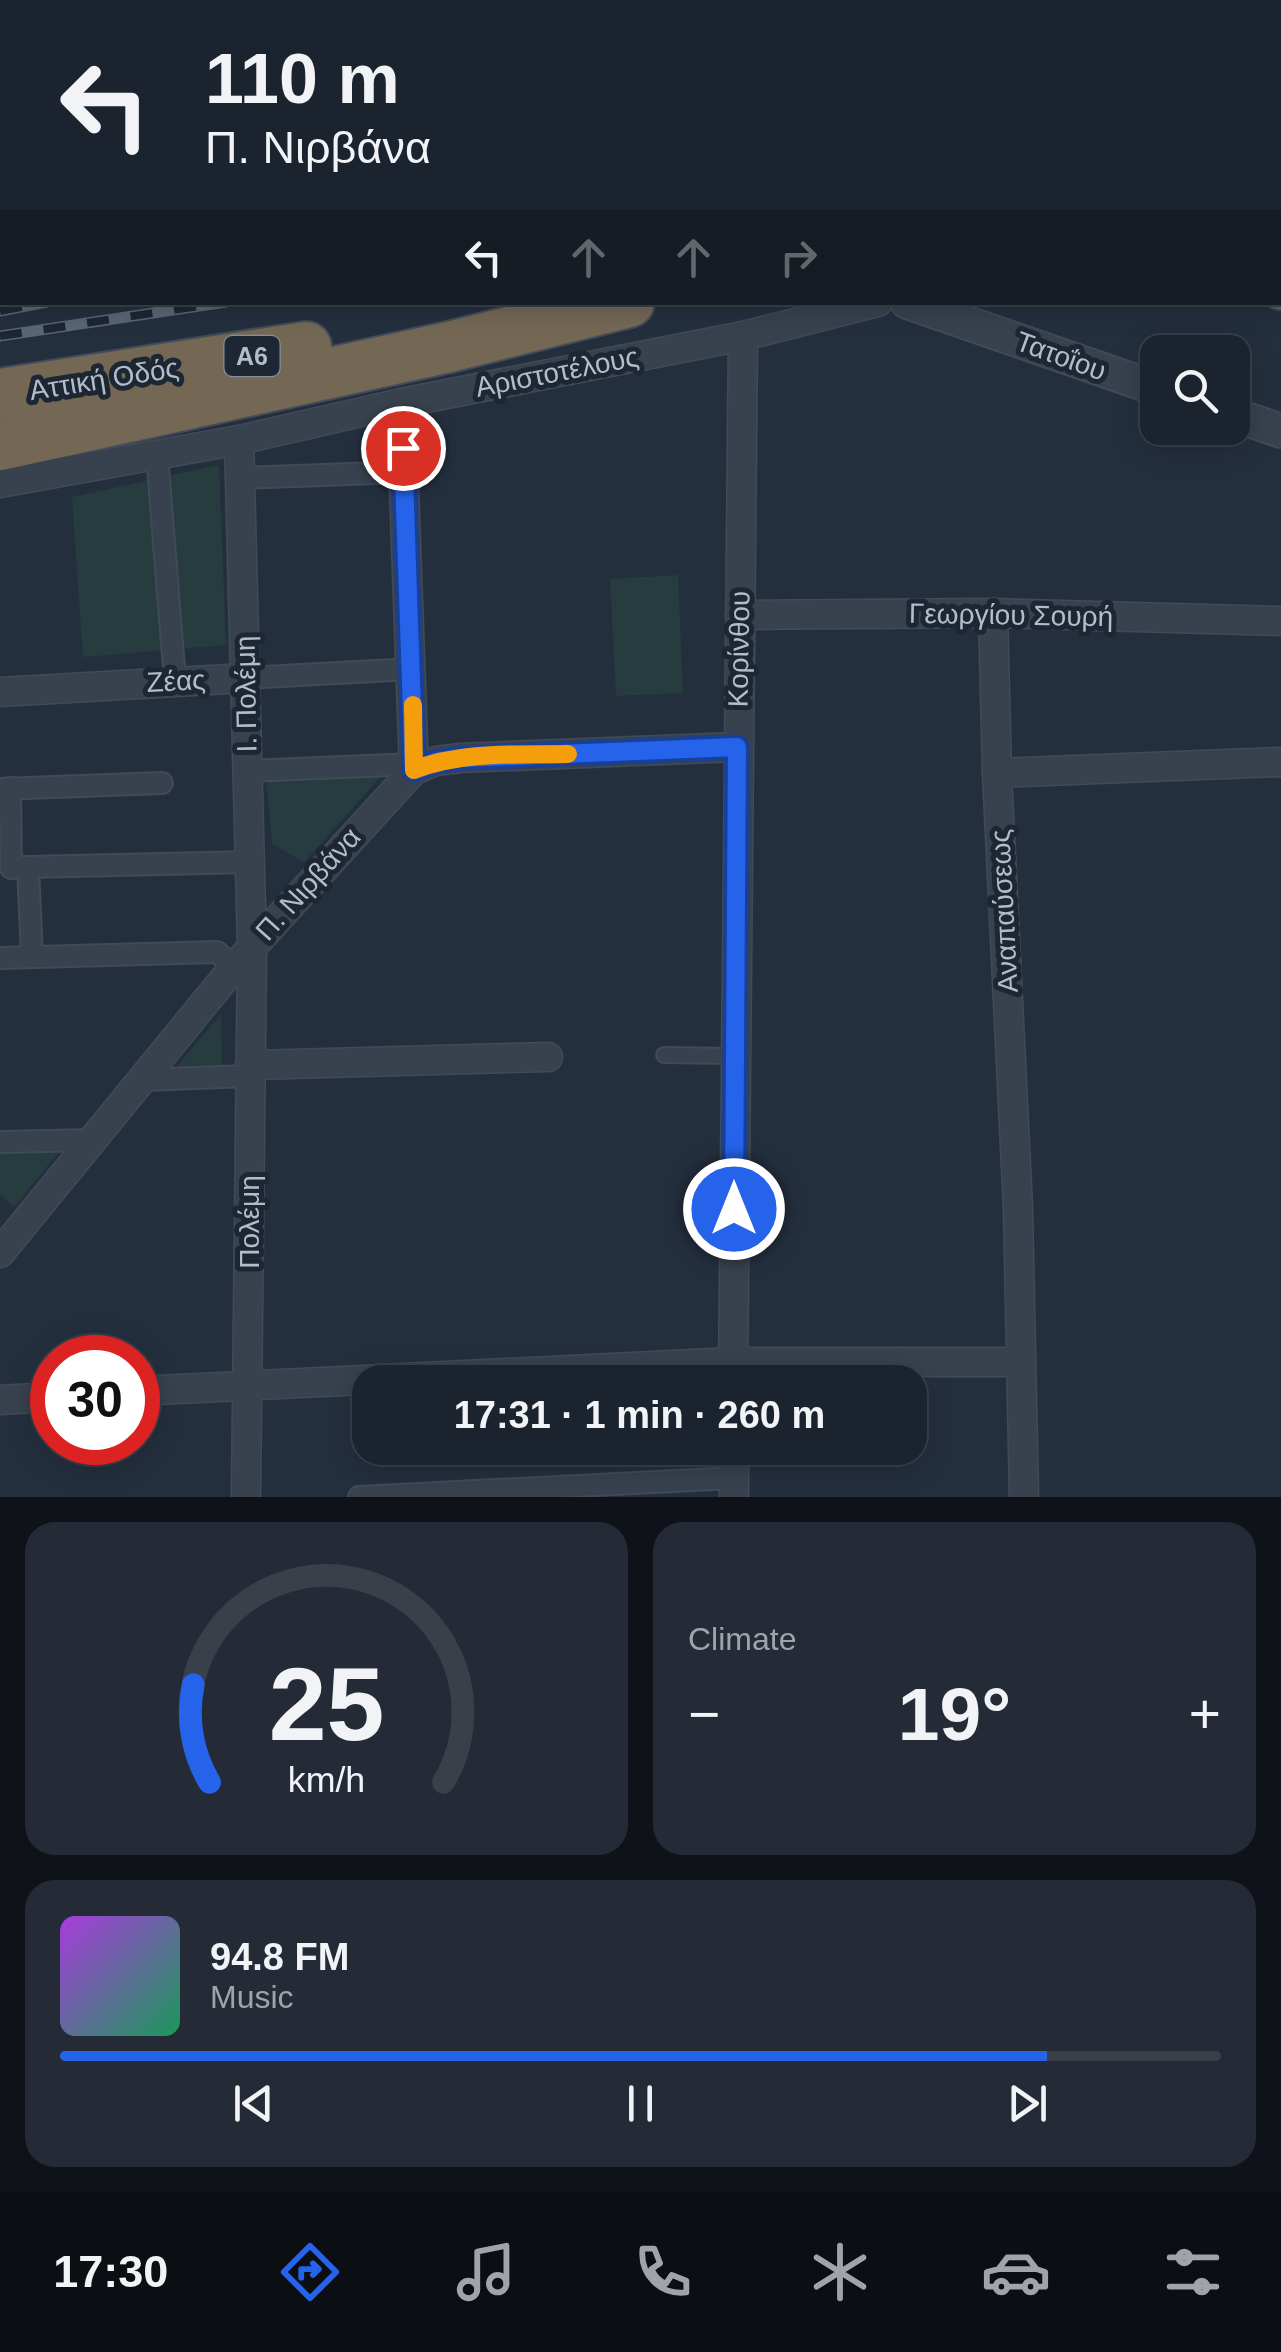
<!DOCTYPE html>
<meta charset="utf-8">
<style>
body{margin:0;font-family:Helvetica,sans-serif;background:#242b36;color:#f1f3f6;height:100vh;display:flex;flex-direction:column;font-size:38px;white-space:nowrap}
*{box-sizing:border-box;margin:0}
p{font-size:32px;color:#a0a4aa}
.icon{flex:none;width:55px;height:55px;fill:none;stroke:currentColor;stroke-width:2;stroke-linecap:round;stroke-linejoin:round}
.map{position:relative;height:1497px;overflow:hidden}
.sheet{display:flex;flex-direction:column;gap:25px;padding:25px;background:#0f1319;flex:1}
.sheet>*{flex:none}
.banner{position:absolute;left:0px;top:0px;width:1282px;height:305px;box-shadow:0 5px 25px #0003,0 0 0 2px #39404a;background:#1b232e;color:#f1f3f6;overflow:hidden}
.tools{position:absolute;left:1140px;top:335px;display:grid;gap:20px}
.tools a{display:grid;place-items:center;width:110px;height:110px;border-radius:20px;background:#1b232e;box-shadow:0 5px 25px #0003,0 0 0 2px #39404a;font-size:50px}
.speed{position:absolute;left:30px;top:1335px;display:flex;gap:20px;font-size:50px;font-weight:700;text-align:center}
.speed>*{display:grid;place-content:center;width:130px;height:130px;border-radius:50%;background:#1b232e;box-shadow:0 5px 25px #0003,0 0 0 2px #39404a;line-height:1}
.speed .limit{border:15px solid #d22;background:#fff;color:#111}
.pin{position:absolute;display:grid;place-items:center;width:85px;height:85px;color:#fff;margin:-42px;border:5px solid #fff;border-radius:50%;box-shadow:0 2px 10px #0007}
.me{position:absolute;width:110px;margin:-55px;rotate:0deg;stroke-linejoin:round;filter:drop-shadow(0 0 8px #0008)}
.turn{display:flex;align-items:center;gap:35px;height:210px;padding:0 40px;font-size:45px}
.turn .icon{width:130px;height:130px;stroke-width:2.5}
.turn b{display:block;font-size:70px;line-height:85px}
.lanes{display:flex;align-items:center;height:95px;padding:0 40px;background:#0003;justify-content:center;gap:50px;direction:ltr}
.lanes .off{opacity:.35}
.big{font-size:75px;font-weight:800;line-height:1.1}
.sheet .tile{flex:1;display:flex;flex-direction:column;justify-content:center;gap:15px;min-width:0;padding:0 35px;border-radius:30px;background:#242b36}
.sheet .dial{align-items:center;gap:0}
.dial svg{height:260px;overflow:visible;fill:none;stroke:#39404a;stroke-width:7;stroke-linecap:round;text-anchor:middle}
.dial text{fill:#f1f3f6;stroke:none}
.song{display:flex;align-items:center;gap:30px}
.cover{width:120px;height:120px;border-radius:15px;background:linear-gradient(135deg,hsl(280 70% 55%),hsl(150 70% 35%))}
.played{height:10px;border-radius:5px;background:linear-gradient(90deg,#2563eb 85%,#39404a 85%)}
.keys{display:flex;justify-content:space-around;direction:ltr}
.heat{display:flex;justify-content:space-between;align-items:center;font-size:55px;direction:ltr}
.sheet .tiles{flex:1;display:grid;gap:25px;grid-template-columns:1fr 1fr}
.tile:last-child{grid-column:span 2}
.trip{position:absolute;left:352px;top:1365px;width:575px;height:100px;border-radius:30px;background:#1b232e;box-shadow:0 5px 25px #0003,0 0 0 2px #39404a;font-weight:800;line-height:100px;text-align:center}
.menu{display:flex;height:160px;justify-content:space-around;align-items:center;background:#0b0e12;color:#a0a4aa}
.menu .icon{width:70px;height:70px}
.menu .selected{color:#2563eb}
.menu b{font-size:45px;color:#f1f3f6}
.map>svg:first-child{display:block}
.green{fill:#263c3f}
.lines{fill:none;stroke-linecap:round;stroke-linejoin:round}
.motorway-tunnel{stroke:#3a4453;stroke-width:50;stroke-dasharray:50 25;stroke-linecap:butt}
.service-casing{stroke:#414a57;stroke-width:18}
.pedestrian-casing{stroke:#414a57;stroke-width:24}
.minor-casing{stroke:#414a57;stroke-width:31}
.tertiary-casing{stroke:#414a57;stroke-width:36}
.primary-casing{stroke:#414a57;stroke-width:46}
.motorway-casing{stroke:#434c59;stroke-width:54}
.service{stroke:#38414e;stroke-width:14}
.pedestrian{stroke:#38414e;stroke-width:20}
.minor{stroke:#38414e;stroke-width:28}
.tertiary{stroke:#38414e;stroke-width:32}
.primary{stroke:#56606e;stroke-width:42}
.motorway{stroke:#746855;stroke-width:50}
.rail-casing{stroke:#5a6575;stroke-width:11}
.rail{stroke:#1d2633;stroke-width:8;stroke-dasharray:22;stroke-linecap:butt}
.route-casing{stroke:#184099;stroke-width:25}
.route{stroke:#2563eb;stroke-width:18}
.slow{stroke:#f59e0b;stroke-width:18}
.labels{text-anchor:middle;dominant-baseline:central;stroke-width:10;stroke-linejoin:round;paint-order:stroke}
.shield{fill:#1d2633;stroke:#878f9c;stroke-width:2.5}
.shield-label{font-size:25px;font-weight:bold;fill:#b4bcc9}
.street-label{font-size:28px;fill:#b4bcc9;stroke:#1d2633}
</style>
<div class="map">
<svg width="1281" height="1497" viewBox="0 0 1281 1497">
<rect width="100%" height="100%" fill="#242f3e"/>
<g class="green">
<polygon points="219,465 226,645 83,657 72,497"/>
<polygon points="678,575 683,693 616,696 610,579"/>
<polygon points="384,773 304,862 272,844 266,777"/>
<polygon points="221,1014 222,1068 174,1070"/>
<polygon points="0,1152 59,1152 14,1207 0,1195"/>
</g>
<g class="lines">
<polyline class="motorway-tunnel" points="1280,25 1281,25"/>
<defs>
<polyline id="service" points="664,1055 734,1056"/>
<g id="pedestrian">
<polyline points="157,455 175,681"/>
<polyline points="240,478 404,472"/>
<polyline points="246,678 412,669"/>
<polyline points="248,771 414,764"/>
<polyline points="10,788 11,868 28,867"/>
<polyline points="0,789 162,783"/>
<polyline points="32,957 28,867 250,862"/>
<polyline points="0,958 217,952 234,967"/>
<polyline points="142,1080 250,1076"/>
<polyline points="0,1142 93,1140"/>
<polyline points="359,1497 734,1478"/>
</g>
<g id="minor">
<polyline points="687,2 700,0"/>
<polyline points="0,114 2,114"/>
<polyline points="401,403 414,770"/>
<polyline points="239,440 252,947 246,1497"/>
<polyline points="0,483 239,440 401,403 743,336 878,302"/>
<polyline points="993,613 997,773 1018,1208 1024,1497"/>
<polyline points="740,615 993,613 1281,621"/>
<polyline points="0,692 246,678"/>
<polyline points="997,773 1281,762"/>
<polyline points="250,1065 548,1057"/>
<polyline points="0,1253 234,967 414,770 436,761 461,758 737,747"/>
<polyline points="733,1382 743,336"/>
<polyline points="138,1391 733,1362 1020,1362"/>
<polyline points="0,1400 52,1397"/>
<polyline points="734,1448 734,1497"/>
</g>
<g id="tertiary">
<polyline points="719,2 720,0"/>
<polyline points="907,302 1158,389"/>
<polyline points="1232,414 1281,431"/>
</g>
<g id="primary">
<polyline points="1202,0 1203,2"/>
<polyline points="1242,0 1243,2"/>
<polyline points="1280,145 1281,149"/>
<polyline points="1280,284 1281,288"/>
</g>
<g id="motorway">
<polyline points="861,2 869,0"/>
<polyline points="976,2 983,0"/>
<polyline points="0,170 2,170"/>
<polyline points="0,235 2,235"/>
<polyline points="0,394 306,347"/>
<polyline points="0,445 449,347 629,302"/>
</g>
</defs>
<use href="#service" class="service-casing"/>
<use href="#pedestrian" class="pedestrian-casing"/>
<use href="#minor" class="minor-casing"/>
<use href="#tertiary" class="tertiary-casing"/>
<use href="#primary" class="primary-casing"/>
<use href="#motorway" class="motorway-casing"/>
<use href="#service" class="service"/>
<use href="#pedestrian" class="pedestrian"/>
<use href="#minor" class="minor"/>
<use href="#tertiary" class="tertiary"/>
<use href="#primary" class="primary"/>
<use href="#motorway" class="motorway"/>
<defs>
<g id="rail">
<polyline points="1075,2 1081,0"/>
<polyline points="0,311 47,302"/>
<polyline points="0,336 226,302"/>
</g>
</defs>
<use href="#rail" class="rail-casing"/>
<use href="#rail" class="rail"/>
</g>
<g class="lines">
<defs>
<polyline id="route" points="403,448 414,770 436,762 461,758 737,747 734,1209"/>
</defs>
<use href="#route" class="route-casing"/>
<use href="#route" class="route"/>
<path class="slow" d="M413,705L414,770C462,751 517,755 568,754"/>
</g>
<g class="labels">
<rect class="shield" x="224.5" y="336" width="55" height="40" rx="8"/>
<g class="shield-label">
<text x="252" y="356">Α6</text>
</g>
<g class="street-label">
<text transform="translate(1061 356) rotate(20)">Τατοΐου</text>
<text transform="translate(557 372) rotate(-11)">Αριστοτέλους</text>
<text transform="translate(104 379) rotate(-9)">Αττική Οδός</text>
<text transform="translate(1011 615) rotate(1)">Γεωργίου Σουρή</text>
<text transform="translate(739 649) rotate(-89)">Κορίνθου</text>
<text transform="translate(176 681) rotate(-3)">Ζέας</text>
<text transform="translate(246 694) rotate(-91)">Ι. Πολέμη</text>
<text transform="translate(308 884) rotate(-48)">Π. Νιρβάνα</text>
<text transform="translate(1004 911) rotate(-93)">Αναπαύσεως</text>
<text transform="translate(249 1222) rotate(-90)">Πολέμη</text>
</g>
</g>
</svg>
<div class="tools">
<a><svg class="icon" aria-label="search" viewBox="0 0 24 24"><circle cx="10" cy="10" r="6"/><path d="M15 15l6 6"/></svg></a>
</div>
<div class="speed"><div class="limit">30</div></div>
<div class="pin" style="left:403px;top:448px;background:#d93025"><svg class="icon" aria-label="arrive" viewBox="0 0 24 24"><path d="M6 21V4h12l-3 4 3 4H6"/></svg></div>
<svg class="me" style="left:734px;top:1209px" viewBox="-20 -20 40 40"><circle r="17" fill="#2563eb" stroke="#fff" stroke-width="3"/><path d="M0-11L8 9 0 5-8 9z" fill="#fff"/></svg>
<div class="trip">17:31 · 1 min · 260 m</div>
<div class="banner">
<div class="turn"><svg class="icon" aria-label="left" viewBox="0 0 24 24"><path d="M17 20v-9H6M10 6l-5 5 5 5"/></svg><div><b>110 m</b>Π. Νιρβάνα</div></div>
<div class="lanes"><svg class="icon" aria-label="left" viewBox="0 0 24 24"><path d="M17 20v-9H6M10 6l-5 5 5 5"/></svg><svg class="icon off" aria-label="ahead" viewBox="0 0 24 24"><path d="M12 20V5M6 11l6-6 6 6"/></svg><svg class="icon off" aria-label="ahead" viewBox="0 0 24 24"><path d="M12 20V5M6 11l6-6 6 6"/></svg><svg class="icon off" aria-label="right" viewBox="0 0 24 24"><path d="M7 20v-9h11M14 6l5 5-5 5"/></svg></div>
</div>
</div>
<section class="sheet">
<div class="tiles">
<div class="tile dial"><svg viewBox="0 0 100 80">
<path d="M14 69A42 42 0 1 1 86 69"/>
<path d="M14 69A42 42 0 0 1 9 39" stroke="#2563eb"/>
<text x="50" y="56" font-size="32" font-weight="700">25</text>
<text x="50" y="72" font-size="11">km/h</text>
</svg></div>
<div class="tile"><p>Climate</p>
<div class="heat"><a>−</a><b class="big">19°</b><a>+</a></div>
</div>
<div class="tile">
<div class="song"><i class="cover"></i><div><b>94.8 FM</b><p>Music</p></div></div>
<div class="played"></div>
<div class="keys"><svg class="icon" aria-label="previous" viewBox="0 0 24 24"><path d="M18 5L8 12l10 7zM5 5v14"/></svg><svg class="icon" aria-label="pause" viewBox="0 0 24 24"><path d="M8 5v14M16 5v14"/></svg><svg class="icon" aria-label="next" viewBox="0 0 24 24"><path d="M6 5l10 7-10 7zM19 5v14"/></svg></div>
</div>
</div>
</section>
<nav class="menu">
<b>17:30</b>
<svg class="icon selected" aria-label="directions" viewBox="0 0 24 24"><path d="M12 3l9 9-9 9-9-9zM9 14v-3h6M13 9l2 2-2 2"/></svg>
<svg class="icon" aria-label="music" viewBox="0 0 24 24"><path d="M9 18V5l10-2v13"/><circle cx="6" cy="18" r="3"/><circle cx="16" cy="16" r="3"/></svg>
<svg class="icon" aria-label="phone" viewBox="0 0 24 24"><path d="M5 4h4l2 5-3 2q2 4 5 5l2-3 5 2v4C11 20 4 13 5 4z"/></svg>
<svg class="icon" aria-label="climate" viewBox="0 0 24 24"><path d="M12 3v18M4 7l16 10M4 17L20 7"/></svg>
<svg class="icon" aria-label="car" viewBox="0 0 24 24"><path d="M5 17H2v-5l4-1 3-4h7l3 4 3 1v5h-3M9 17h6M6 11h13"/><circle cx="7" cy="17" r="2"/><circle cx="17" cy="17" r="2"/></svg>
<svg class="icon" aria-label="filters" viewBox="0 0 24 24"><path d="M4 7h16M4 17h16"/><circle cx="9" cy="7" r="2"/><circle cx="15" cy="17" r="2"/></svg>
</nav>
